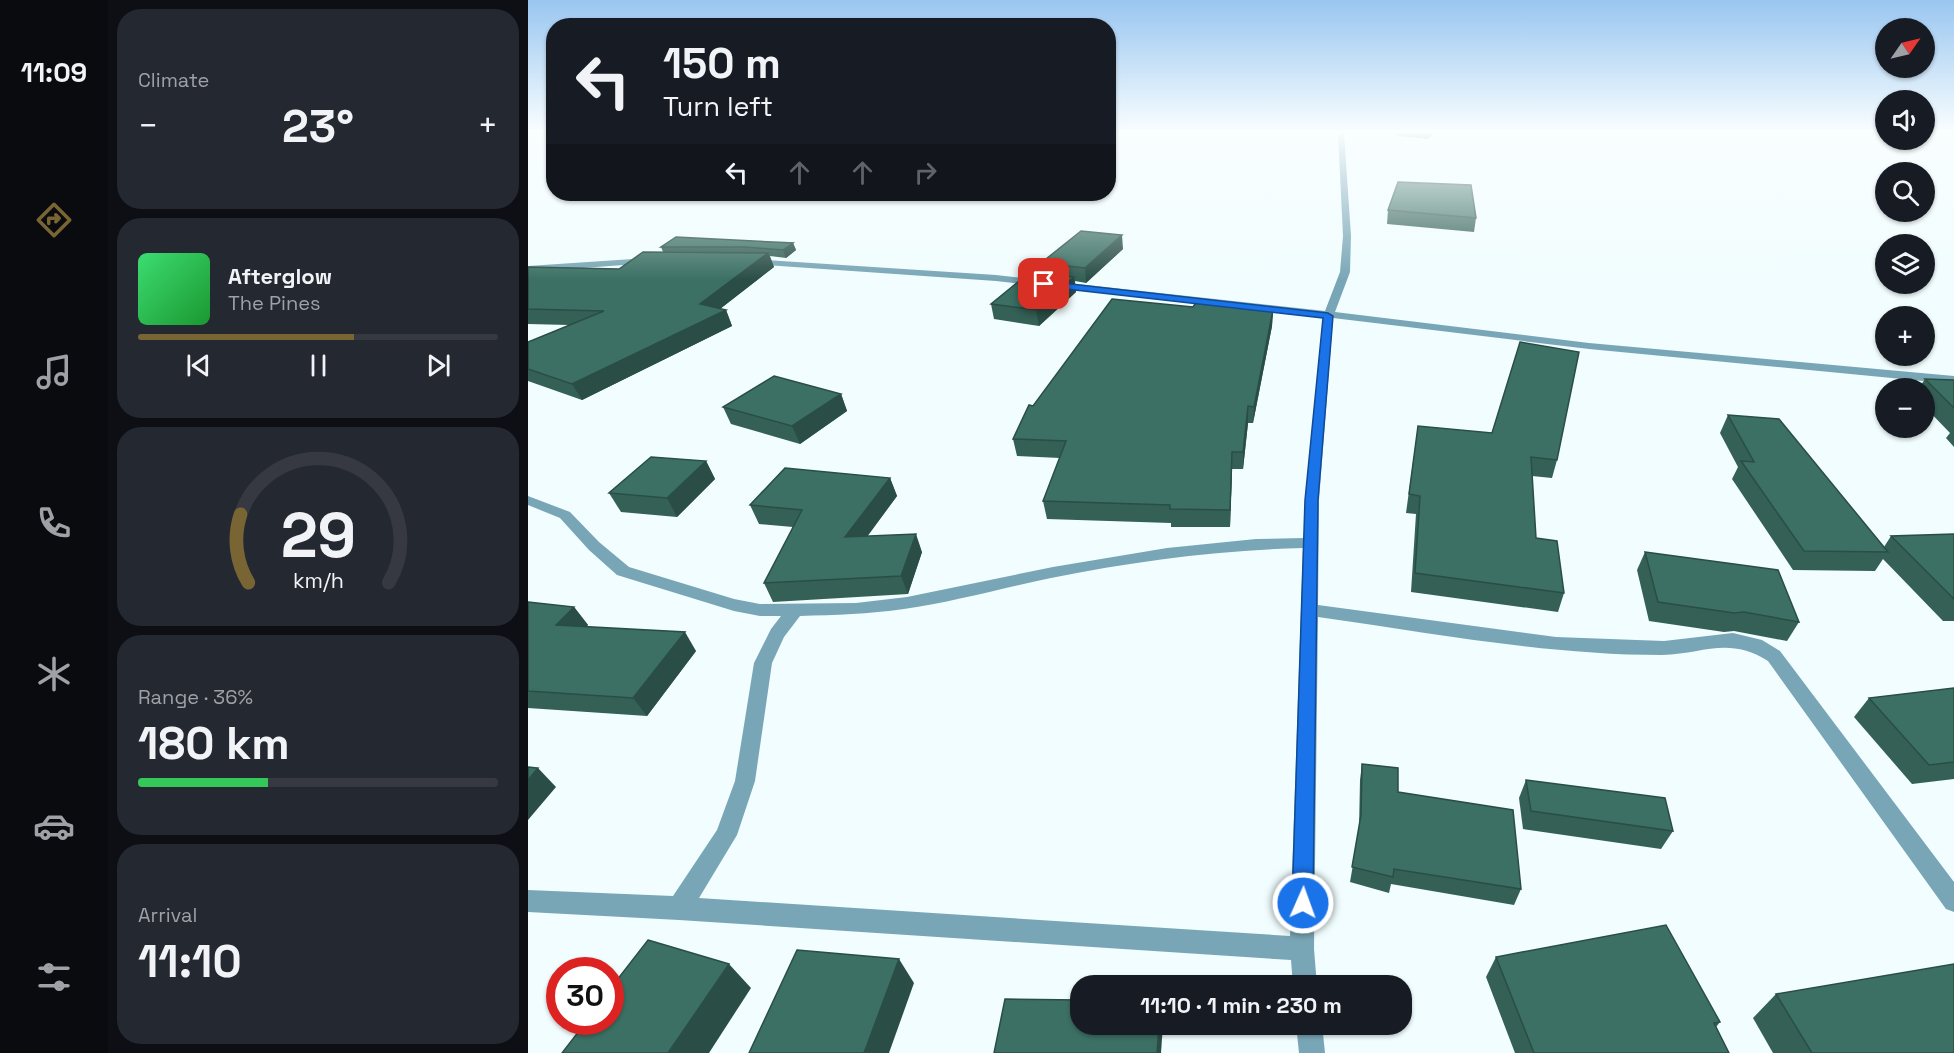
<!DOCTYPE html>
<meta charset="utf-8">
<style>
body{margin:0;font-family:"Space Grotesk",sans-serif;background:#242831;color:#f1f3f6;height:100vh;display:flex;flex-direction:column;font-size:22px;white-space:nowrap}
*{box-sizing:border-box;margin:0}
p{font-size:20px;color:#9ea1a6}
.icon{flex:none;width:33px;height:33px;fill:none;stroke:currentColor;stroke-width:2;stroke-linecap:round;stroke-linejoin:round}
.map{position:relative;flex:1;overflow:hidden}
.panel{display:flex;flex-direction:column;gap:9px;padding:9px;background:#0d0f14;width:420px}
.panel>*{flex:none}
.banner{position:absolute;left:18px;top:18px;width:570px;height:183px;border-radius:24px;box-shadow:0 2px 4px #0004;background:#171b24;color:#f1f3f6;overflow:hidden}
.needle{width:39px;rotate:56deg}
.fabs{position:absolute;left:1347px;top:18px;display:grid;gap:12px}
.fabs a{display:grid;place-items:center;width:60px;height:60px;border-radius:50%;background:#171b24;box-shadow:0 2px 4px #0004;font-size:30px}
.speed{position:absolute;left:18px;top:957px;display:flex;gap:12px;font-size:30px;font-weight:700;text-align:center}
.speed>*{display:grid;place-content:center;width:78px;height:78px;border-radius:50%;background:#171b24;box-shadow:0 2px 4px #0004;line-height:1}
.speed .limit{border:9px solid #d22;background:#fff;color:#111}
.pin{position:absolute;display:grid;place-items:center;width:51px;height:51px;color:#fff;margin:-26px;border-radius:12px;box-shadow:0 3px 9px #0006}
.me{position:absolute;width:66px;margin:-33px;rotate:2deg;stroke-linejoin:round;filter:drop-shadow(0 0 4px #0008)}
.turn{display:flex;align-items:center;gap:21px;height:126px;padding:0 18px;font-size:27px}
.turn .icon{width:78px;height:78px;stroke-width:2.5}
.turn b{display:block;font-size:42px;line-height:51px}
.lanes{display:flex;align-items:center;height:57px;padding:0 18px;background:#0003;justify-content:center;gap:30px;direction:ltr}
.lanes .off{opacity:.35}
.big{font-size:45px;font-weight:800;line-height:1.1}
.panel .card{flex:1;display:flex;flex-direction:column;justify-content:center;gap:9px;min-width:0;padding:0 21px;border-radius:24px;background:#242831}
.panel .dial{align-items:center;gap:0}
.dial svg{height:156px;overflow:visible;fill:none;stroke:#363941;stroke-width:7;stroke-linecap:round;text-anchor:middle}
.dial text{fill:#f1f3f6;stroke:none}
.song{display:flex;align-items:center;gap:18px}
.cover{width:72px;height:72px;border-radius:9px;background:linear-gradient(135deg,hsl(140 70% 55%),hsl(130 70% 35%))}
.played{height:6px;border-radius:3px;background:linear-gradient(90deg,#796534 60%,#363941 60%)}
.keys{display:flex;justify-content:space-around;direction:ltr}
.heat{display:flex;justify-content:space-between;align-items:center;font-size:33px;direction:ltr}
.charge{height:9px;border-radius:4px;background:linear-gradient(90deg,#34c759 36%,#363941 0)}
.trip{position:absolute;left:542px;top:975px;width:342px;height:60px;border-radius:24px;background:#171b24;box-shadow:0 2px 4px #0004;font-weight:800;line-height:60px;text-align:center}
main{display:flex;flex:1;min-height:0}
.dock{display:flex;flex-direction:column;width:108px;justify-content:space-around;align-items:center;background:#090b0e;color:#9ea1a6}
.dock .icon{width:42px;height:42px}
.dock .selected{color:#796534}
.dock b{font-size:27px;color:#f1f3f6}
.map>svg:first-child{display:block}
.lines{fill:none;stroke-linecap:round;stroke-linejoin:round}
.minor{fill:#79a6b6;fill-rule:evenodd}
.wall{fill:#346056}
.shaded-wall{fill:#2a4e46}
.building{fill:#3c7064;stroke:#2a4e46;stroke-width:1.5}
.route{fill:#1a73e8;stroke:#114b97;stroke-width:1.5}
</style>
<main>
<nav class="dock">
<b>11:09</b>
<svg class="icon selected" aria-label="directions" viewBox="0 0 24 24"><path d="M12 3l9 9-9 9-9-9zM9 14v-3h6M13 9l2 2-2 2"/></svg>
<svg class="icon" aria-label="music" viewBox="0 0 24 24"><path d="M9 18V5l10-2v13"/><circle cx="6" cy="18" r="3"/><circle cx="16" cy="16" r="3"/></svg>
<svg class="icon" aria-label="phone" viewBox="0 0 24 24"><path d="M5 4h4l2 5-3 2q2 4 5 5l2-3 5 2v4C11 20 4 13 5 4z"/></svg>
<svg class="icon" aria-label="climate" viewBox="0 0 24 24"><path d="M12 3v18M4 7l16 10M4 17L20 7"/></svg>
<svg class="icon" aria-label="car" viewBox="0 0 24 24"><path d="M5 17H2v-5l4-1 3-4h7l3 4 3 1v5h-3M9 17h6M6 11h13"/><circle cx="7" cy="17" r="2"/><circle cx="17" cy="17" r="2"/></svg>
<svg class="icon" aria-label="filters" viewBox="0 0 24 24"><path d="M4 7h16M4 17h16"/><circle cx="9" cy="7" r="2"/><circle cx="15" cy="17" r="2"/></svg>
</nav>
<section class="panel">
<div class="card"><p>Climate</p>
<div class="heat"><a>−</a><b class="big">23°</b><a>+</a></div>
</div>
<div class="card">
<div class="song"><i class="cover"></i><div><b>Afterglow</b><p>The Pines</p></div></div>
<div class="played"></div>
<div class="keys"><svg class="icon" aria-label="previous" viewBox="0 0 24 24"><path d="M18 5L8 12l10 7zM5 5v14"/></svg><svg class="icon" aria-label="pause" viewBox="0 0 24 24"><path d="M8 5v14M16 5v14"/></svg><svg class="icon" aria-label="next" viewBox="0 0 24 24"><path d="M6 5l10 7-10 7zM19 5v14"/></svg></div>
</div>
<div class="card dial"><svg viewBox="0 0 100 80">
<path d="M14 69A42 42 0 1 1 86 69"/>
<path d="M14 69A42 42 0 0 1 10 34" stroke="#796534"/>
<text x="50" y="56" font-size="32" font-weight="700">29</text>
<text x="50" y="72" font-size="11">km/h</text>
</svg></div>
<div class="card"><p>Range · 36%</p><b class="big">180 km</b><div class="charge"></div></div>
<div class="card"><p>Arrival</p><b class="big">11:10</b></div>
</section>
<div class="map">
<svg width="1426" height="1053" viewBox="0 0 1426 1053">
<rect width="100%" height="100%" fill="#f1fdfe"/>
<g class="lines">
<g class="minor">
<path d="M810,133H816L823,236L822,272L807,312L1061,343L1426,376V384L1061,349L805,318L791,500L790,605L1028,637L1136,641L1205,633L1234,640L1252,651L1426,882V912L1418,909L1240,661C1200,636 1176,654 1134,655C1019,655 904,633 790,617L786,949L789,986H765L763,960L151,920L0,912V890L145,896L189,830L207,781L226,663L243,629L253,616H232L206,611L89,575L61,550L32,518L0,505V496L42,512L71,542L101,567L206,599L232,604L328,603L379,597L525,567L639,548L728,539L776,538L777,500L795,317L468,281L225,264L222,263V259L468,275L797,311L812,272L815,236ZM775,548L762,936L171,898L209,835L227,781L244,663L256,637L272,616C307,615 341,614 376,609C425,602 474,588 523,578C606,561 691,550 775,548Z"/>
<polygon points="120,258 125,261 123,263 0,272 0,266"/>
<polygon points="768,1024 794,1024 797,1053 771,1053"/>
</g>
</g>
<g class="wall">
<polygon points="864,133 906,133 900,139 870,136"/>
<polygon points="860,210 948,218 946,232 859,224"/>
<polygon points="265,243 268,250 258,258 242,256 246,267 192,309 198,310 204,326 54,400 0,381 0,342 41,325 0,324 0,267 91,269 135,252 133,247"/>
<polygon points="595,249 558,283 547,281 548,292 511,326 466,319 463,304 515,274 513,263"/>
<polygon points="665,307 745,310 744,326 725,423 720,423 715,469 704,469 702,527 643,527 643,523 519,519 515,501 532,458 489,456 485,439"/>
<polygon points="1397,379 1426,380 1426,447 1418,438 1422,433 1396,406 1396,388 1391,388"/>
<polygon points="313,394 319,411 272,444 203,424 195,407"/>
<polygon points="1200,415 1356,547 1363,536 1426,534 1426,621 1415,621 1355,559 1347,571 1265,570 1204,479 1210,467 1192,433"/>
<polygon points="890,426 1029,460 1024,478 1004,476 1008,538 1036,593 1030,612 883,592 888,514 878,513"/>
<polygon points="178,461 187,479 149,517 93,512 81,493"/>
<polygon points="362,478 369,496 339,536 394,552 380,594 245,602 236,583 265,527 231,524 222,505"/>
<polygon points="1117,552 1271,622 1259,641 1206,631 1196,632 1121,621 1109,570"/>
<polygon points="0,602 46,607 60,625 58,627 168,651 119,716 0,708"/>
<polygon points="1426,688 1426,779 1384,784 1326,717 1341,698"/>
<polygon points="834,764 993,889 986,905 863,884 861,893 822,882 831,830 832,780"/>
<polygon points="998,780 1145,831 1133,849 995,829 991,798"/>
<polygon points="968,957 1192,1022 1188,1027 1201,1053 987,1053 958,977"/>
<polygon points="1248,994 1426,1053 1245,1053 1225,1018"/>
</g>
<g class="shaded-wall">
<polygon points="901,133 906,133 900,139"/>
<polygon points="594,235 595,249 558,283 557,268"/>
<polygon points="265,243 268,250 258,258 255,250"/>
<polygon points="240,253 246,267 179,319 198,310 204,326 54,400 44,384 172,304"/>
<polygon points="546,277 548,292 511,326 508,310"/>
<polygon points="745,310 744,326 725,423 726,407"/>
<polygon points="313,394 319,411 272,444 264,426"/>
<polygon points="720,406 720,423 715,469 715,452"/>
<polygon points="704,452 704,469 702,527 702,510"/>
<polygon points="178,461 187,479 149,517 139,498"/>
<polygon points="362,478 369,496 325,556 317,537"/>
<polygon points="388,534 394,552 380,594 373,576"/>
<polygon points="46,607 60,625 42,643 28,625"/>
<polygon points="157,632 168,651 119,716 105,698"/>
<polygon points="10,768 28,787 0,820 0,780"/>
<polygon points="371,959 386,983 361,1053 336,1053"/>
<polygon points="201,964 223,988 181,1053 140,1053"/>
<polygon points="631,1024 635,1024 633,1053 629,1053"/>
</g>
<g class="building">
<polygon points="870,182 943,185 948,218 860,210"/>
<polygon points="553,231 594,235 557,268 513,263"/>
<polygon points="148,237 265,243 255,250 217,247 133,247"/>
<polygon points="115,252 240,253 172,304 198,310 44,384 0,369 0,342 76,311 0,309 0,267 91,269"/>
<polygon points="502,272 546,277 508,310 463,304"/>
<polygon points="584,299 665,307 669,301 745,310 726,407 720,406 715,452 704,452 702,510 642,509 642,505 515,501 538,441 485,439 501,405 505,406"/>
<polygon points="992,342 1051,352 1029,460 1003,457 1008,538 1029,541 1036,593 887,573 892,496 881,494 890,426 964,433"/>
<polygon points="246,376 313,394 264,426 195,407"/>
<polygon points="1397,379 1426,380 1426,408"/>
<polygon points="1200,415 1251,419 1360,552 1276,551 1213,461 1226,462"/>
<polygon points="123,457 178,461 139,498 81,493"/>
<polygon points="257,468 362,478 317,537 388,534 373,576 236,583 274,510 222,505"/>
<polygon points="1426,534 1426,599 1363,536"/>
<polygon points="1117,552 1250,570 1271,622 1216,612 1206,613 1130,602"/>
<polygon points="0,602 46,607 28,625 157,632 105,698 0,691"/>
<polygon points="1426,688 1426,762 1401,765 1341,698"/>
<polygon points="834,764 870,768 870,792 985,810 993,889 866,869 865,877 824,867 833,815"/>
<polygon points="0,767 10,768 0,780"/>
<polygon points="998,780 1137,798 1145,831 1003,811"/>
<polygon points="1138,925 1192,1022 1186,1023 1201,1053 1006,1053 968,957"/>
<polygon points="120,940 201,964 140,1053 34,1053 58,1022 82,1022 82,989"/>
<polygon points="269,950 371,959 336,1053 221,1053"/>
<polygon points="1426,964 1426,1053 1284,1053 1248,994"/>
<polygon points="477,999 552,1000 552,1024 631,1024 629,1053 466,1053"/>
</g>
<linearGradient id="sky" x2="0" y2="1"><stop stop-color="#99c6f0"/><stop offset="0.47" stop-color="#f9feff"/><stop offset="1" stop-color="#f9feff" stop-opacity="0"/></linearGradient>
<rect width="1426" height="280" fill="url(#sky)"/>
<polygon class="route" points="516,281 800,313 805,316 790,500 785,903 782,911 775,914 767,911 764,903 777,500 795,318 512,286 512,282"/>
</svg>
<div class="fabs">
<a><svg class="needle" viewBox="-14 -14 28 28"><path d="M0-13l5 13h-10z" fill="#e53935"/><path d="M0 13l5-13h-10z" fill="#9ea1a6"/></svg></a>
<a><svg class="icon" aria-label="sound" viewBox="0 0 24 24"><path d="M4 9h4l5-4v14l-5-4H4zM17 9q2 3 0 6"/></svg></a>
<a><svg class="icon" aria-label="search" viewBox="0 0 24 24"><circle cx="10" cy="10" r="6"/><path d="M15 15l6 6"/></svg></a>
<a><svg class="icon" aria-label="layers" viewBox="0 0 24 24"><path d="M12 4l9 5-9 5-9-5zM3 14l9 5 9-5"/></svg></a>
<a>+</a>
<a>−</a>
</div>
<div class="speed"><div class="limit">30</div></div>
<div class="pin" style="left:516px;top:284px;background:#d93025"><svg class="icon" aria-label="arrive" viewBox="0 0 24 24"><path d="M6 21V4h12l-3 4 3 4H6"/></svg></div>
<svg class="me" style="left:775px;top:903px" viewBox="-20 -20 40 40"><circle r="17" fill="#1a73e8" stroke="#fff" stroke-width="3"/><path d="M0-11L8 9 0 5-8 9z" fill="#fff"/></svg>
<div class="trip">11:10 · 1 min · 230 m</div>
<div class="banner">
<div class="turn"><svg class="icon" aria-label="left" viewBox="0 0 24 24"><path d="M17 20v-9H6M10 6l-5 5 5 5"/></svg><div><b>150 m</b>Turn left</div></div>
<div class="lanes"><svg class="icon" aria-label="left" viewBox="0 0 24 24"><path d="M17 20v-9H6M10 6l-5 5 5 5"/></svg><svg class="icon off" aria-label="ahead" viewBox="0 0 24 24"><path d="M12 20V5M6 11l6-6 6 6"/></svg><svg class="icon off" aria-label="ahead" viewBox="0 0 24 24"><path d="M12 20V5M6 11l6-6 6 6"/></svg><svg class="icon off" aria-label="right" viewBox="0 0 24 24"><path d="M7 20v-9h11M14 6l5 5-5 5"/></svg></div>
</div>
</div>
</main>
